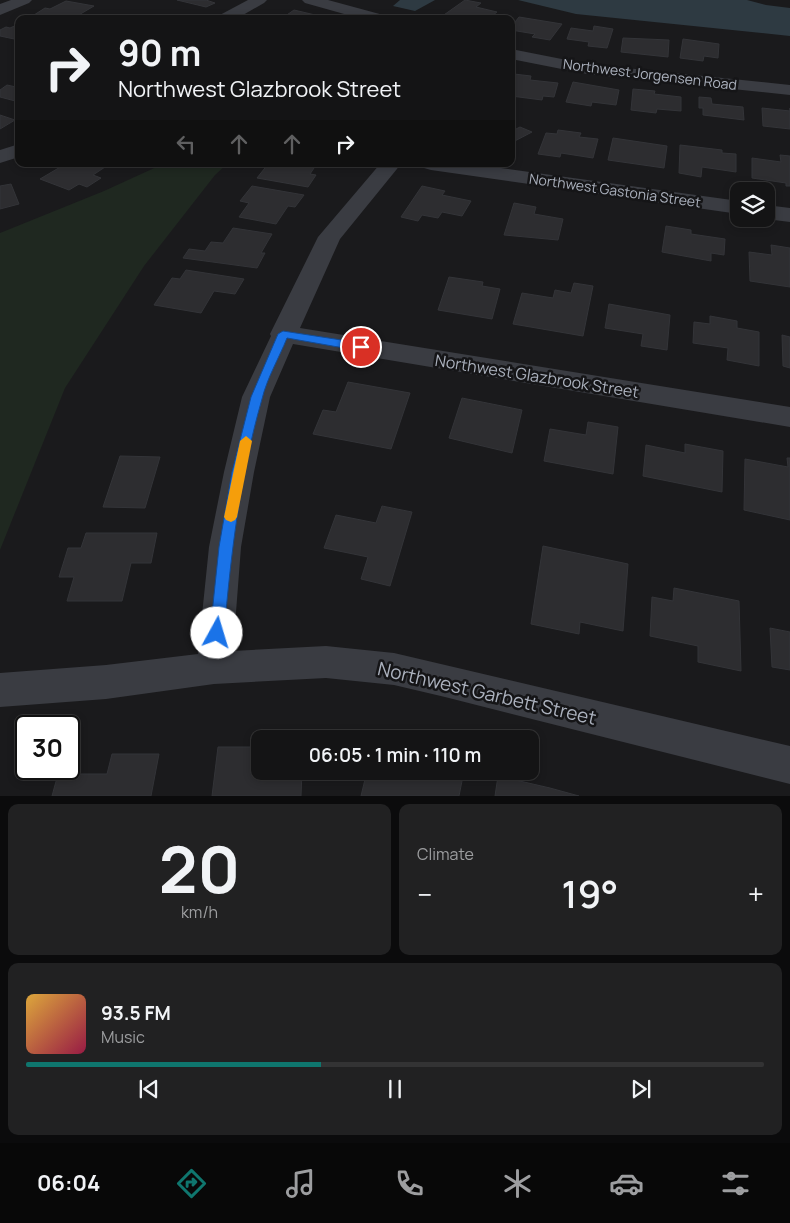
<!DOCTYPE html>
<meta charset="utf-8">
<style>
body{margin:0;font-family:Manrope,sans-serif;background:#212122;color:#f1f3f6;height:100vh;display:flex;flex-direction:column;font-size:19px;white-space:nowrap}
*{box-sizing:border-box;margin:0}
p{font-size:16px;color:#9d9ea0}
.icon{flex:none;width:28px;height:28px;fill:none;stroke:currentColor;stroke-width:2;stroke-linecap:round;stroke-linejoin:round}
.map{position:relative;height:796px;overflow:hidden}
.panel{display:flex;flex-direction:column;gap:8px;padding:8px;background:#0b0b0c;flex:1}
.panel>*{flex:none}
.banner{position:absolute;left:15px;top:15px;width:500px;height:152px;border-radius:10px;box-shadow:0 2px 8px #0003,0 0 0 1px #333334;background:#141415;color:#f1f3f6;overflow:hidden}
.buttons{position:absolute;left:730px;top:182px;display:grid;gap:10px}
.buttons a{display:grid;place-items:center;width:45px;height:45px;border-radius:10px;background:#141415;box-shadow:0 2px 8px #0003,0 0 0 1px #333334;font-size:25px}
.speed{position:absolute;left:15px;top:715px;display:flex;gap:10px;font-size:25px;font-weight:700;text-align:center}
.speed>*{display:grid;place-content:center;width:65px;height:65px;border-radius:50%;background:#141415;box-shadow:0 2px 8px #0003,0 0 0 1px #333334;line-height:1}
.speed .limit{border:2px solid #111;border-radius:8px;background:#fff;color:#111}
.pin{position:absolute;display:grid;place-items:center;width:42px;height:42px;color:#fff;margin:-21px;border:2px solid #fff;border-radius:50%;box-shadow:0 1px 5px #0007}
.me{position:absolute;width:55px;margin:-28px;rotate:6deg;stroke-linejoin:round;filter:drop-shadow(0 0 4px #0008)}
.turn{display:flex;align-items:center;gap:18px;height:105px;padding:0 20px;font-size:22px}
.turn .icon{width:65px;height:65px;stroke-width:2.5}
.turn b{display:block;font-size:35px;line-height:42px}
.lanes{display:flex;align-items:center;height:48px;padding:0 20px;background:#0003;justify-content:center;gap:25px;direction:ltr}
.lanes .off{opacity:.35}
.big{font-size:38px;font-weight:600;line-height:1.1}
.panel .tile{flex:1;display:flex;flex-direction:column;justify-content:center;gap:8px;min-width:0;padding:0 18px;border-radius:10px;background:#212122}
.panel .dial{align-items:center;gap:0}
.dial b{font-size:65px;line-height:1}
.song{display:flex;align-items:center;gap:15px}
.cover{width:60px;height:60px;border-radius:8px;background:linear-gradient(135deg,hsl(40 70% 55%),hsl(340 70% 35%))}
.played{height:5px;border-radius:2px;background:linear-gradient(90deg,#0f766e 40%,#333334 40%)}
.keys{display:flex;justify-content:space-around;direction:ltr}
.heat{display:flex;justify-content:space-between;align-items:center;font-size:28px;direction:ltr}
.panel .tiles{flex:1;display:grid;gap:8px;grid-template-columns:1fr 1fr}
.tile:last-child{grid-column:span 2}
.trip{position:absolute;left:251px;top:730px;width:288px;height:50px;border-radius:10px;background:#141415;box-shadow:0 2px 8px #0003,0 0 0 1px #333334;font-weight:600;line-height:50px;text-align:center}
.menu{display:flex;height:80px;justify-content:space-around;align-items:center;background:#080808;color:#9d9ea0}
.menu .icon{width:35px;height:35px}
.menu .active{color:#0f766e}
.menu b{font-size:22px;color:#f1f3f6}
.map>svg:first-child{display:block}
.green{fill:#1f2820}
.water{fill:#2e3a42}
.building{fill:#2d2d30;stroke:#333438}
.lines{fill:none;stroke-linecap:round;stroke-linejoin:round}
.minor{fill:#3a3c42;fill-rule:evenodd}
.route{fill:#1a73e8;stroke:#114b97}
.slow{fill:#f59e0b}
.labels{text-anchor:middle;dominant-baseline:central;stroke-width:5;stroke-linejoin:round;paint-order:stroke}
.far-street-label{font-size:14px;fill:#abb1bd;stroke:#151517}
.street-label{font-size:16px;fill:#abb1bd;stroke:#151517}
.near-street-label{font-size:19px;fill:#abb1bd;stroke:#151517}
</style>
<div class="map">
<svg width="790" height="796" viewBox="0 0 790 796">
<rect width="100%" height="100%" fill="#1a1a1c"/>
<polygon class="green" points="163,164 227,164 215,175 144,266 65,388 0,550 0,233 104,191"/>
<g class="water">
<polygon points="400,0 435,0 415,11 393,6"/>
<polygon points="518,0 747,0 766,5 790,8 790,36 576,14"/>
</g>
<g class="building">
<polygon points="177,0 206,0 215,3 206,7"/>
<polygon points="465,0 481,3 476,7 497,12 488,19 449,19 441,17"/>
<polygon points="66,1 94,6 72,19 54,19 34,15 45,8 50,9"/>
<polygon points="294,10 328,18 281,19"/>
<polygon points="519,17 562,24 550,40 532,37 535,34 511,30 511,27"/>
<polygon points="19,24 19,40 0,36 0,30 6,27 10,28"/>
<polygon points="594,26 613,29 607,48 588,46 589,42 567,39 571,28 593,31"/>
<polygon points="623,38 669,40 668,57 621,52"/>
<polygon points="683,39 719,44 718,58 704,56 703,61 680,58"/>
<polygon points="514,74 531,76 530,80 558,83 554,97 543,96 542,100 511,96 511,81"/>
<polygon points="573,82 619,90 616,105 592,102 591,106 566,102"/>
<polygon points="7,85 16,87 19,86 19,102 0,97 0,90"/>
<polygon points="633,89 655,91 654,94 681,97 681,111 657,109 656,113 631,110"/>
<polygon points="699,97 711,98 712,104 743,107 744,120 703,115 703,108 699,108"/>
<polygon points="790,108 790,129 763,126 762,108 790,111"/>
<polygon points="0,115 15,120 0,129"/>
<polygon points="520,127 532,132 511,143 511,128 514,130"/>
<polygon points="558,130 581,133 579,137 598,139 593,158 561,153 560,157 538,154 546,133 557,134"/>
<polygon points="613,138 667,146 664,168 608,160"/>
<polygon points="680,145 722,150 722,153 736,154 736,172 702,167 701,177 679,173"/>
<polygon points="780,155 790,156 790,186 786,186 786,183 752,178 752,158 781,162"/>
<polygon points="57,164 95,164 105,167 93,175 101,178 87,187 79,184 69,190 40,179 62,166"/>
<polygon points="268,164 280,165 324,164 322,166 316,165 310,174 316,175 308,187 257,178"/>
<polygon points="11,184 19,204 0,209 0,186"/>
<polygon points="252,186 304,195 295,207 288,206 276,224 239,217 249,203 240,201"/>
<polygon points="422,186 445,191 442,195 471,201 462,216 442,212 438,218 422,215 418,221 401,217"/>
<polygon points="514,203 536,207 534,214 563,219 558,240 504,235"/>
<polygon points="666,226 691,230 691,234 725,239 724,255 711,253 711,261 662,252"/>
<polygon points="233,228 272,234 261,253 265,253 257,268 183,258 189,249 205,251 211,242 223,243"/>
<polygon points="771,245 790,248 790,287 750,281 749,252 772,255"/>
<polygon points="186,270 244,279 235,294 214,291 201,313 154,305 172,278 180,279"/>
<polygon points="449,277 483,282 482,286 500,289 492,319 438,310"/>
<polygon points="574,283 593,286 583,336 513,324 522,293 553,298 555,290 571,293"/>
<polygon points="609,304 670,315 667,350 641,346 643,334 605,328"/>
<polygon points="710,316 737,321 737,328 759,332 759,366 727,360 728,348 693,343 694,322 710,324"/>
<polygon points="782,335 790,337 790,368 783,366"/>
<polygon points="348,382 410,393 391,449 313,434 323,410 336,412"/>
<polygon points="462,398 522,410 512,453 449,438"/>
<polygon points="588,422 618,427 613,474 544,461 550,429 586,435"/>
<polygon points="685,444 723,451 722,492 643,476 646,445 685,453"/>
<polygon points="120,456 160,457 145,508 103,507"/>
<polygon points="787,458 790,458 790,520 744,510 745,459 788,467"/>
<polygon points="382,506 412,512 390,586 361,579 368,557 324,548 336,515 376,523"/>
<polygon points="86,533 157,533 151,563 131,563 122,601 67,601 74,577 59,577 68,548 81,548"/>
<polygon points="543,546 628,564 623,631 580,622 579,634 531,624"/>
<polygon points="674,588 739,601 741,671 698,662 698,646 650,636 652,597 673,601"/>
<polygon points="770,628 790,632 790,670 772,667"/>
<polygon points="218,747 260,747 260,771 302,771 301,796 212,796"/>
<polygon points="112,754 159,754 151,796 52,796 58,774 107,774"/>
<polygon points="367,771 411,771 424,774 424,771 464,771 459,796 361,796"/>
<polygon points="498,776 550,788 579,796 495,796"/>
</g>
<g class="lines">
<g class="minor">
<polygon points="11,0 32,0 29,3 0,15 0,4"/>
<polygon points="248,0 267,0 264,3 236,19 216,19 218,16"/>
<polygon points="302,0 328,0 387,16 389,19 362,19 305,3"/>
<polygon points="511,49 587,64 790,85 790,95 587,74 511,59"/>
<polygon points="19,144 19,157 0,163 0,150"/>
<polygon points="380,164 401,164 340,239 300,328 790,407 790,427 293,344 270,397 254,472 241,547 233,651 326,646 394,653 790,746 790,784 445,697 394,685 326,678 214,684 106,699 0,707 0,673 106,665 198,654 209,547 224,472 242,397 271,336 270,334 318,237"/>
<polygon points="421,164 472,164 739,201 739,214 431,170 424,168"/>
<polygon points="766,205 790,208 790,222 766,219"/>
</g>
</g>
<path class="route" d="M283,331L361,343L367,347L361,351L287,338C279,358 267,378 262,399C240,475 231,554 224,633L222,638L217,640L212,638L210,633L219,547L232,472L251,397L278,334Z"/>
<polygon class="slow" points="246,436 252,441 237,517 235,520 231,522 226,520 224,517 240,441"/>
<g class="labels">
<g class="far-street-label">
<text transform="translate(650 74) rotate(7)">Northwest Jorgensen Road</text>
<text transform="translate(615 190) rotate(8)">Northwest Gastonia Street</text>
</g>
<g class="street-label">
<text transform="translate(537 376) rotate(9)">Northwest Glazbrook Street</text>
</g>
<g class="near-street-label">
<text transform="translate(487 693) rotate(13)">Northwest Garbett Street</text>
</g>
</g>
</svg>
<div class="buttons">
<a><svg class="icon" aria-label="layers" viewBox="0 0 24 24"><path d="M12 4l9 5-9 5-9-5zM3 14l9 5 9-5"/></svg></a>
</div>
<div class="speed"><div class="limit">30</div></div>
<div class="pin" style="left:361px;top:347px;background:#d93025"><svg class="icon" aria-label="arrive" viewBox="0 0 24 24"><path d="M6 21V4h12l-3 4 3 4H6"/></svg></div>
<svg class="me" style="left:217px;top:633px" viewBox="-20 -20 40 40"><circle r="19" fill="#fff"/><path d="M0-13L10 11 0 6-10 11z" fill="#1a73e8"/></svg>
<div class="trip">06:05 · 1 min · 110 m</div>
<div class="banner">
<div class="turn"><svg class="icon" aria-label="right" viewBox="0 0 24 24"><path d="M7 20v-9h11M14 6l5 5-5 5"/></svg><div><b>90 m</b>Northwest Glazbrook Street</div></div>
<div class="lanes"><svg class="icon off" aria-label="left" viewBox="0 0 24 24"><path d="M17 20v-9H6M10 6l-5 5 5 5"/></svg><svg class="icon off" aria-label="ahead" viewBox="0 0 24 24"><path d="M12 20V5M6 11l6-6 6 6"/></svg><svg class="icon off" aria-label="ahead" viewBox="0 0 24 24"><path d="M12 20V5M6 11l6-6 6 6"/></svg><svg class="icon" aria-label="right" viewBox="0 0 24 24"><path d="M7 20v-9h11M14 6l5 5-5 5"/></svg></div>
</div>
</div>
<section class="panel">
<div class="tiles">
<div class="tile dial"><b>20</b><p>km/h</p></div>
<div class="tile"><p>Climate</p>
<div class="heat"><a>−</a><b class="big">19°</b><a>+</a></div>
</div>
<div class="tile">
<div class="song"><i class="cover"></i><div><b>93.5 FM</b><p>Music</p></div></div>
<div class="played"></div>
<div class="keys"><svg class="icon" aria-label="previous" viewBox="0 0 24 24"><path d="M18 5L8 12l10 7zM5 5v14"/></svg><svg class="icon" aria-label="pause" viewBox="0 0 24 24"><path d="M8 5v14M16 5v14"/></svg><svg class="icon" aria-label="next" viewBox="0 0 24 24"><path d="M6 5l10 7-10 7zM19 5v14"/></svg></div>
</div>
</div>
</section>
<nav class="menu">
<b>06:04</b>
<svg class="icon active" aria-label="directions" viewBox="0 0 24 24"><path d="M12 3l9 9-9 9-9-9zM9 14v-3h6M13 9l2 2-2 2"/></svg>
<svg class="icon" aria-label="music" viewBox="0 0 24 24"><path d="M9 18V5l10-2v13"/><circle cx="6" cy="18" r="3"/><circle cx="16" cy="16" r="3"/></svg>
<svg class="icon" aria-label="phone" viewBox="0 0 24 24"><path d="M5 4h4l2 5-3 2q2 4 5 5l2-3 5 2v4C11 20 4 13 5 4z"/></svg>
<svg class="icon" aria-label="climate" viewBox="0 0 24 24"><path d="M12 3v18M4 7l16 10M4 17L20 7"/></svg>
<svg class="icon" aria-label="car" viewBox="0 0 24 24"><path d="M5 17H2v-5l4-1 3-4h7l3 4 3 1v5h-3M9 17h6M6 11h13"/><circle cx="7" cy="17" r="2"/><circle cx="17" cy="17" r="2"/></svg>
<svg class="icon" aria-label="filters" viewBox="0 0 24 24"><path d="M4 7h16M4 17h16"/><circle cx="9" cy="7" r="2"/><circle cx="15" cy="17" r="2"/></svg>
</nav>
